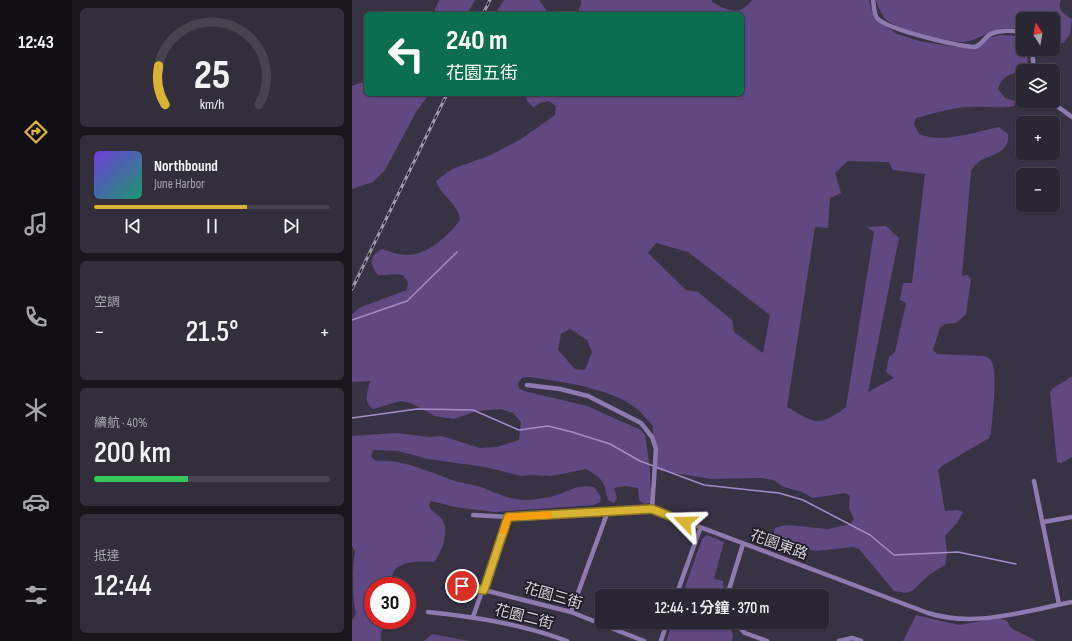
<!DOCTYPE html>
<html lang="zh-TW">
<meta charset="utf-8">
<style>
body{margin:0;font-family:"Sofia Sans Condensed","Noto Sans TC",sans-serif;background:#332e3c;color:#f1f3f6;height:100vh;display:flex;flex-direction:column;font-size:15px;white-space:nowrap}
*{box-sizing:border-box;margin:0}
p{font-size:13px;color:#a6a5ac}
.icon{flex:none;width:22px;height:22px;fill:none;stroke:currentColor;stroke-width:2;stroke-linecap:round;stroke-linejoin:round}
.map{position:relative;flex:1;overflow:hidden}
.details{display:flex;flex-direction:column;gap:8px;padding:8px;background:#18151d;width:280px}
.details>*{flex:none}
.banner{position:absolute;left:12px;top:12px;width:380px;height:84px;border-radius:6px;box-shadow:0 1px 3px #0004,0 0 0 1px #47434f;background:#0b6e4f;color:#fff;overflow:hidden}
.needle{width:26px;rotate:349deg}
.fabs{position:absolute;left:664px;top:12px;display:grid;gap:8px}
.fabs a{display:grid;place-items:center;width:44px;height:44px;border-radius:6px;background:#2b2634;box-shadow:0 1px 3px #0004,0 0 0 1px #47434f;font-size:20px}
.speed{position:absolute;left:12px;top:577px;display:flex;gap:8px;font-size:20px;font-weight:700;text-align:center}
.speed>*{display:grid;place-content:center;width:52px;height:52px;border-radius:50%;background:#2b2634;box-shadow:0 1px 3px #0004,0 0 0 1px #47434f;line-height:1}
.speed .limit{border:6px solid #d22;background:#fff;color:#111}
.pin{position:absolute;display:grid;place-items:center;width:34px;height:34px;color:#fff;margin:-17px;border:2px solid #fff;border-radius:50%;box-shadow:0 1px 4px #0007}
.me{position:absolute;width:44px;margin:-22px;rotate:292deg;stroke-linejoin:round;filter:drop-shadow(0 0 3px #0008)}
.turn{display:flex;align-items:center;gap:14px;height:84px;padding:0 16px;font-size:18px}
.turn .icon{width:52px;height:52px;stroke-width:2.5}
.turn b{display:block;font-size:28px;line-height:34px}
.big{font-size:30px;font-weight:600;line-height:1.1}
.details .widget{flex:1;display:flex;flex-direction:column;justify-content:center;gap:6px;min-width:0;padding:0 14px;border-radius:6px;background:#332e3c}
.details .dial{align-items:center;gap:0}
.dial svg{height:104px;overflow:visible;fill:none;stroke:#47434f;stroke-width:7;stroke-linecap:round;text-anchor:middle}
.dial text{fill:#f1f3f6;stroke:none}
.song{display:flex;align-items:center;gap:12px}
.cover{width:48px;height:48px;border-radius:6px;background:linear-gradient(135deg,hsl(260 70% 55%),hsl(160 70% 35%))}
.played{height:4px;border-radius:2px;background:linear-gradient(90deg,#d9b434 65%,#47434f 65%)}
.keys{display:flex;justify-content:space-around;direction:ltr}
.heat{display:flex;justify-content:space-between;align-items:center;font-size:22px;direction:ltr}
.charge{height:6px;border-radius:3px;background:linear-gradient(90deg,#34c759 40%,#47434f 0)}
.trip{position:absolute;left:243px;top:589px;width:234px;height:40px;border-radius:6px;background:#2b2634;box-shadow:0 1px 3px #0004,0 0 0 1px #47434f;font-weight:600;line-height:40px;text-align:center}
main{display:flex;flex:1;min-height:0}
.dock{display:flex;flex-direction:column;width:72px;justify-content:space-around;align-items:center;background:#110f15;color:#a6a5ac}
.dock .icon{width:28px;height:28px}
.dock .current{color:#d9b434}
.dock b{font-size:18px;color:#f1f3f6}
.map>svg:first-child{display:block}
.green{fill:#604881;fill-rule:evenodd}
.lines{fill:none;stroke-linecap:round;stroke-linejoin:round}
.stream{stroke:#a58cc7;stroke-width:1.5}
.minor{stroke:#8f7aaf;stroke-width:4.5}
.rail-casing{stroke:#a19baa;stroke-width:3}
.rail{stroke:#1f1c25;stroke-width:1.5;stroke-dasharray:4.5;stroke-linecap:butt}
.route-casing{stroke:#8d7522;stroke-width:10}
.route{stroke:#d9b434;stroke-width:7}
.slow{stroke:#f59e0b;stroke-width:7}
.labels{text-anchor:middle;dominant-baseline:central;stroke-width:3.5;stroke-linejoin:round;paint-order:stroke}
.street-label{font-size:15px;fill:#d7d2df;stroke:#1f1c25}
</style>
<main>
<nav class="dock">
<b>12:43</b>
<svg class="icon current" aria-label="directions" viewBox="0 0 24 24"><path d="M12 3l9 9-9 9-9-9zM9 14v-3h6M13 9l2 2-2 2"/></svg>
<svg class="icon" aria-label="music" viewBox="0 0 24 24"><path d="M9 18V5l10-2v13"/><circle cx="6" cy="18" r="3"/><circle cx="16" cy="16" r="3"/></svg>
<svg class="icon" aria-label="phone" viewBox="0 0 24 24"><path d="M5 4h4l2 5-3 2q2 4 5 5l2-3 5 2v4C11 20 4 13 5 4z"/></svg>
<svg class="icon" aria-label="climate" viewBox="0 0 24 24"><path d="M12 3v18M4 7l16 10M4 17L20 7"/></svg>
<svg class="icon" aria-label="car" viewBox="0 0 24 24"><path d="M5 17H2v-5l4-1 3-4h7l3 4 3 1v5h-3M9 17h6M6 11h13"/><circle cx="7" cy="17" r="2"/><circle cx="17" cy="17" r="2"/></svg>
<svg class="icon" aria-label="filters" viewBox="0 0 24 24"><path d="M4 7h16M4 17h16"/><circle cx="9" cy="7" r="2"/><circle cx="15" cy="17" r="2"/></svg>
</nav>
<section class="details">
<div class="widget dial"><svg viewBox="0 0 100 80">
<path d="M14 69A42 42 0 1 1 86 69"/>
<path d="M14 69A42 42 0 0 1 9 39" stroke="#d9b434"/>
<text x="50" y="56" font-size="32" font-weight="700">25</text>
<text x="50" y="72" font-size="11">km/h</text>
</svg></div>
<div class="widget">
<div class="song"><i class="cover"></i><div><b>Northbound</b><p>June Harbor</p></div></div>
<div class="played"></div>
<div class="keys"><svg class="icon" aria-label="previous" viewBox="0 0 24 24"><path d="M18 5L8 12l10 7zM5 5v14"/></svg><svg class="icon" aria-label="pause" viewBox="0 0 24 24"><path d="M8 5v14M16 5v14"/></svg><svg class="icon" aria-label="next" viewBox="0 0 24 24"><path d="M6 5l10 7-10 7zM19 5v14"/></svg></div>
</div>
<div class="widget"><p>空調</p>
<div class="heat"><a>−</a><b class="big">21.5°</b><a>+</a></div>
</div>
<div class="widget"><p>續航 · 40%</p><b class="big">200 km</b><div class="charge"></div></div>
<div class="widget"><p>抵達</p><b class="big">12:44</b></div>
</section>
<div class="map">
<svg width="720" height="641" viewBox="0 0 720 641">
<rect width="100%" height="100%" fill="#393245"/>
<g class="green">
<polygon points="87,0 123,0 115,14 81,14"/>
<polygon points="152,0 187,0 197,14 143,14"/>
<path d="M229,0H360V2C377,11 387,17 400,0H517L522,18L545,34L567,41L604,47L627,45L636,38L648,35L666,36L671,41V49H675L676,66L674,71C662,73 650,74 646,89L653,98L663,101L662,106C647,109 633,106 618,107C600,107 581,114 564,118L562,124L567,134C592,144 622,132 647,127L656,134C658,153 640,154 628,161C624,163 622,167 619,171L610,276L615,275L619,279L614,314L604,323L593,324L588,328L581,350L585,354L632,356C634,357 636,357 638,359C647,368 640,419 639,433L637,438L590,466L586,470L593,511L605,510L611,512L605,523L593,536L595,553L593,565L577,575L560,591L554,593L542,591L507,549L501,547L464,551L422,543L420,537L423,528L434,525L476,529L498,524L502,519L497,508L498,496L493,493L461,498L450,492L432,487L421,480L409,478L359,479L310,471L304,469L302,463L301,426C295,420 290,413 284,408C258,388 207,381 176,377L170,378L166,383L167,388L172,391L235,406L289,430L293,435L298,469V486L301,497L298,503L292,504L287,500L286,488L274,486L262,488L265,498L262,503L256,500C252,481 251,479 234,469L199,476L180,475L169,476L133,467L76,459L46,451L21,450L19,457L24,461C52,459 77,472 103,481C114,484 126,485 136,490C148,495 161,500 174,500C184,500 201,497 210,493C223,488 229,485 242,487L249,497L248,502L242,505L142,512L103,507L79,501L77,506C80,513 86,514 90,519C98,531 90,552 82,562C68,561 38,560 40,581L48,586H21V620H39C31,627 28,630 29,641H0V620L4,614C0,595 0,570 3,552L0,546V436L45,433L78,437L90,436L128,448L145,447L167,440L169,422L161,413L149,409L125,411L102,419L83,416L61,404L49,401L21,409C10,402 16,392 18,381L0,382V314L9,307L55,290L56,282L51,275C42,273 35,276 26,275C17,264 17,256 30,249C37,251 46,255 54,255C76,256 96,235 108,220C107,204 89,196 84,181L100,169L139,155L169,139L203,115L204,106L197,101L188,103L181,107L175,101L174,94H390V14H225L229,4ZM496,161L537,162L541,170L573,174L560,283H551L548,300L554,303L543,352L537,357L534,372L542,378L516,392L547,238L534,226L515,227L522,232L494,407C466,428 463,423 435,407L463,227L476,228L478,198L489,193L483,173ZM304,243L336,252L418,315L411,353L382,332L380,320L346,292L334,290L296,253ZM218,329L235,340L240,352L233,370L223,369L206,350L209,334Z"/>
<path d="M524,0H709C704,10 713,14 720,19L718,34L711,43L701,42V19H671V34C654,16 627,42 611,42C594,41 550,31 536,21C530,17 526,7 524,0Z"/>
<polygon points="14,81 14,94 77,94 64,112 33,170 21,182 0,189 0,86"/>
<path d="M718,377H720V457L709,463L705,462L698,392C702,385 712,383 718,377Z"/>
<polygon points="355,535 372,542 362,579 371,581 372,596 330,596 350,539"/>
<polygon points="55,588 57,589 59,600 57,611 55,612"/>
<polygon points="564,615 607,625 647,618 655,621 659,628 684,641 551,641"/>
<polygon points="321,622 368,622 366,627 370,624 376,622 381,635 380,641 314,641"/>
<polygon points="80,634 117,641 72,641"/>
</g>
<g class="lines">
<g class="stream">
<polyline points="0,320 55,301 105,252"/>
<polyline points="0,418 65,409 121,410 167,430 196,426 220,432 258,444 288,461 352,485 427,493 451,500 518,535 542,555 606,552 664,564"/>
</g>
<g class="minor">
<path d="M521,0C522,5 522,14 525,18C536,30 605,46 623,47C630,44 632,39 637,35C645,30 663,29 671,34"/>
<polyline points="680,49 682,71"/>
<polyline points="698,101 720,117"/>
<polyline points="175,385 208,389 236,396 289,423 300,437 304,449 300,509"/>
<polyline points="682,481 707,604"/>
<path d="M121,515L156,517L300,509L576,613C623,628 673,611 720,602"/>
<polyline points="691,522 720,517"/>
<polyline points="99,585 132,590 219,612 292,641"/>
<polyline points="324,596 348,529"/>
<polyline points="375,596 391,544"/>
<path d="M76,612C123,617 170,624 215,641"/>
<polyline points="219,612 256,511"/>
<polyline points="121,617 156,517"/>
<polyline points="382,622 393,633 415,641"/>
<polyline points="309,641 315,622"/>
<polyline points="487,641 500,638 509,641"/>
</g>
<defs>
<g id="rail">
<polyline points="131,14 138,0"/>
<polyline points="0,289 95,94"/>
</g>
</defs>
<use href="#rail" class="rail-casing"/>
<use href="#rail" class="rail"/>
</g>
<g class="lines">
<defs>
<polyline id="route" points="110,586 132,590 156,517 300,509 333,522"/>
</defs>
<use href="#route" class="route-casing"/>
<use href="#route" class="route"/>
<polyline class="slow" points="152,531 156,517 197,515"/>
</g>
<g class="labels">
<g class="street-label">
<text transform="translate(427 545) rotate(20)">花園東路</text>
<text transform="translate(201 596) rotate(16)">花園三街</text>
<text transform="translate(172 617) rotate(14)">花園二街</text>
</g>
</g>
</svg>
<div class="fabs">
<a><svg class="needle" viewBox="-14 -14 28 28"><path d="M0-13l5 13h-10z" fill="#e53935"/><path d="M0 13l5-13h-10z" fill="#a6a5ac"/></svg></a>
<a><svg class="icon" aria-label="layers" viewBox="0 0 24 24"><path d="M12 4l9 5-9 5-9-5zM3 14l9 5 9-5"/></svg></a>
<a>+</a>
<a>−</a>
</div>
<div class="speed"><div class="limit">30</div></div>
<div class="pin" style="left:110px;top:586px;background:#d93025"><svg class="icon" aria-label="arrive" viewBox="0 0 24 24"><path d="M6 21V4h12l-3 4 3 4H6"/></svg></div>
<svg class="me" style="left:333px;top:522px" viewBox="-20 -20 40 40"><path d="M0-17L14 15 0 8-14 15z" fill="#d9b434" stroke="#fff" stroke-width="4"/></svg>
<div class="trip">12:44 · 1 分鐘 · 370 m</div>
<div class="banner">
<div class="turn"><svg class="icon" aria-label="left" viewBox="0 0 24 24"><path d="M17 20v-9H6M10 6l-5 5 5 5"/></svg><div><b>240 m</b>花園五街</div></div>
</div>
</div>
</main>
